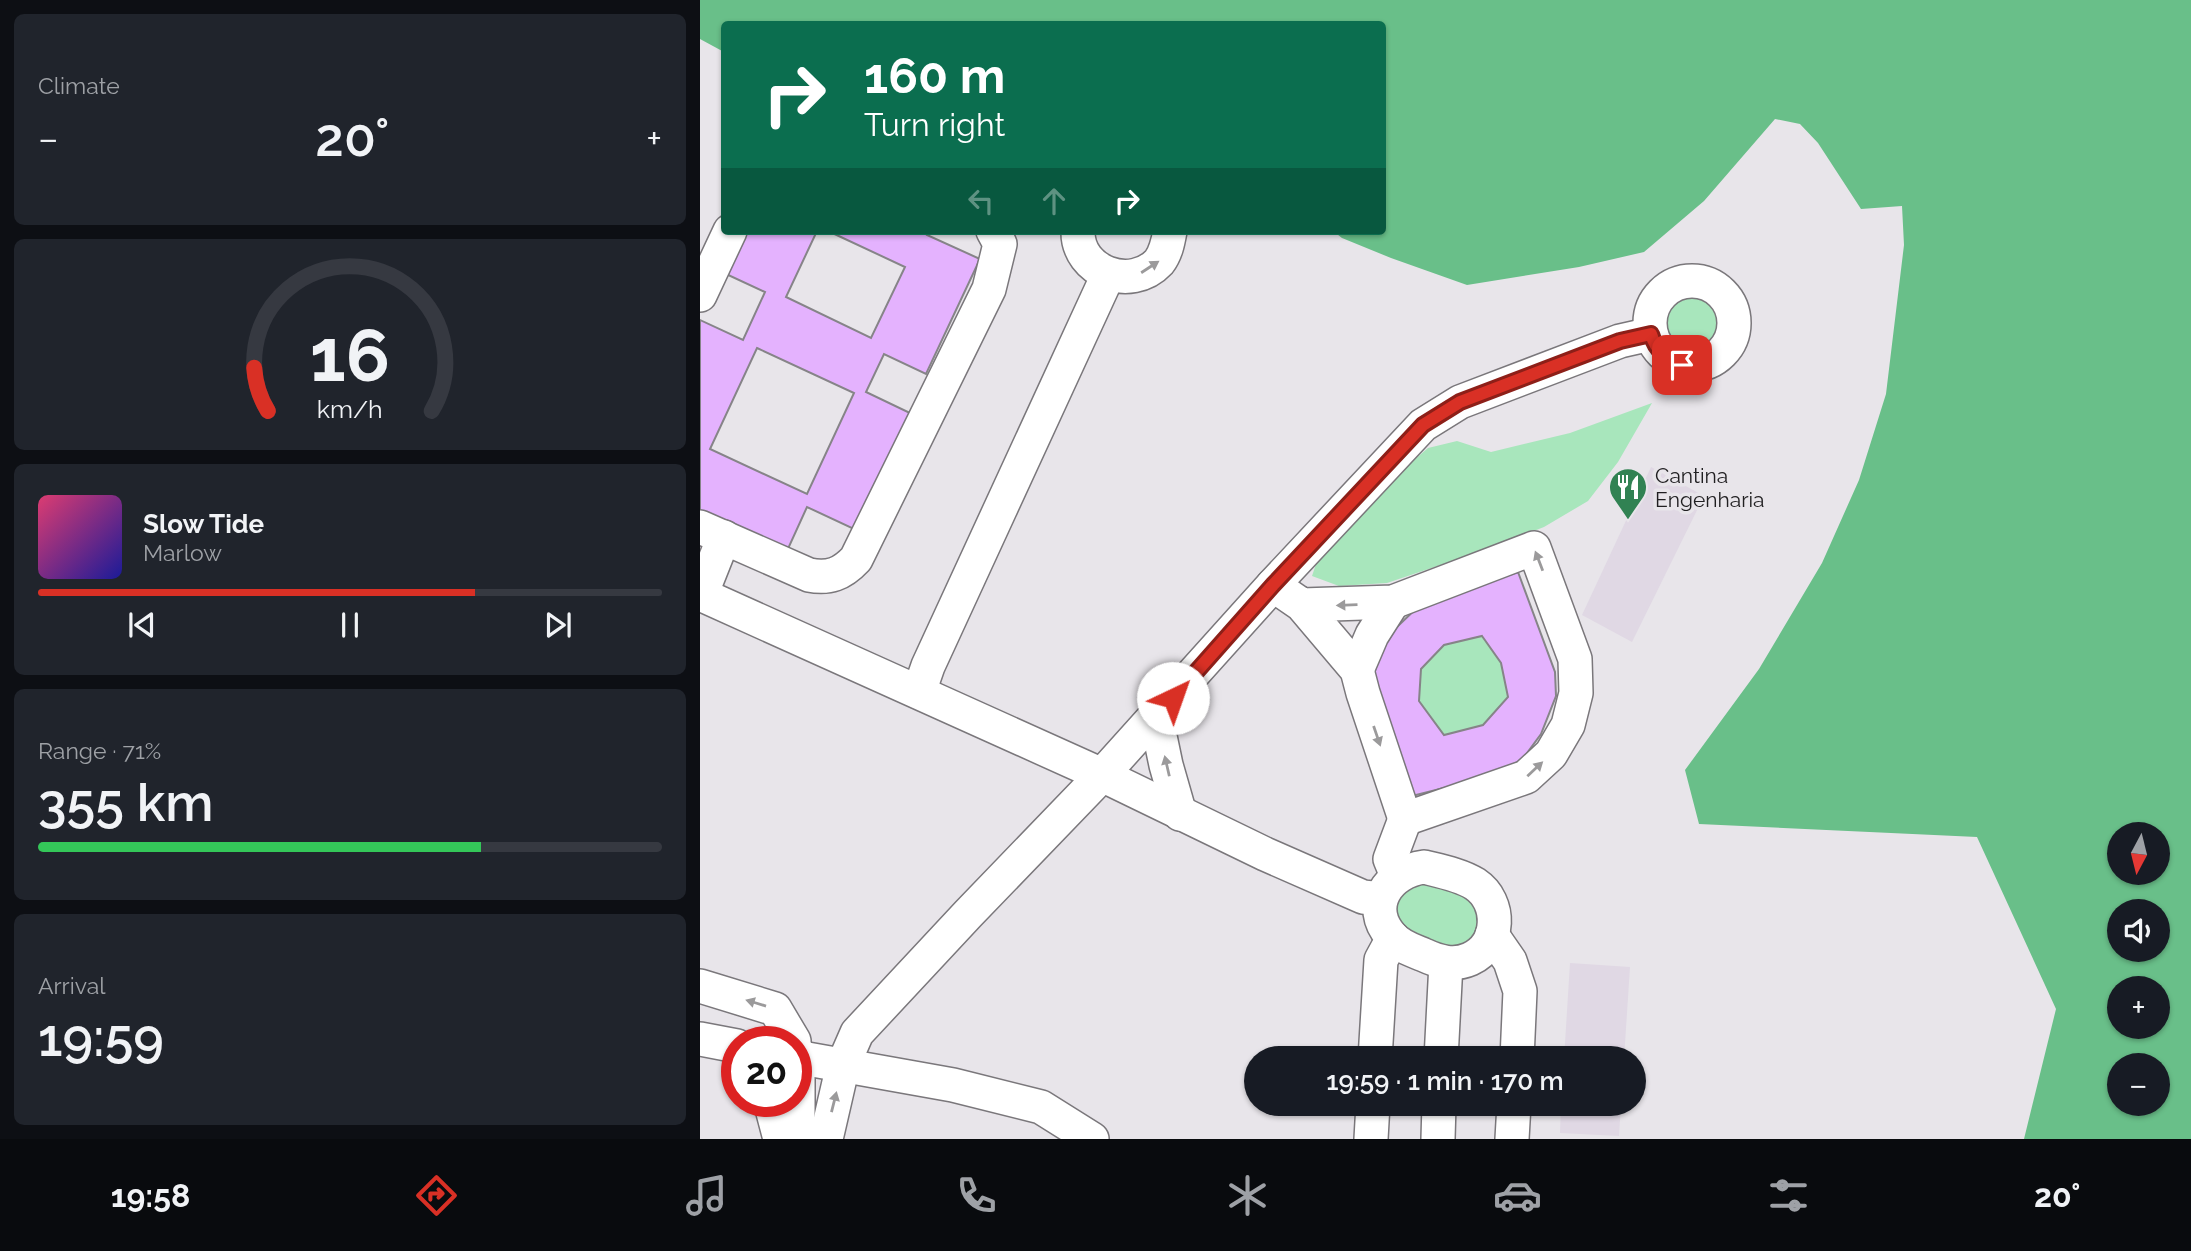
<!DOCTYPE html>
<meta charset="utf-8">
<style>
body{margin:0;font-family:Raleway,sans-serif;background:#20242c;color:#f1f3f6;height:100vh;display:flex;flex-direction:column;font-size:26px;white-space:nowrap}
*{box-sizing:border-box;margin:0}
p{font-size:23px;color:#9ea1a6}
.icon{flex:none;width:38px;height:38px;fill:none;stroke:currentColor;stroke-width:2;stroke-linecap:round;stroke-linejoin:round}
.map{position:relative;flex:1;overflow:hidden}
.panel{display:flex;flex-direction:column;gap:14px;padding:14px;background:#0d0f14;width:700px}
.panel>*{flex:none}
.hud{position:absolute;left:21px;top:21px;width:665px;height:214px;border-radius:7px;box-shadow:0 2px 5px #0004;background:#0b6e4f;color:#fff;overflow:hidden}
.needle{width:46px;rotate:187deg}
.tools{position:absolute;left:1407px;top:822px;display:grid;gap:14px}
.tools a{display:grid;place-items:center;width:63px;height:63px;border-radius:50%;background:#171b24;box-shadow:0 2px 5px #0004;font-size:35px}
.speed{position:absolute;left:21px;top:1026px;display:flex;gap:14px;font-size:35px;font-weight:700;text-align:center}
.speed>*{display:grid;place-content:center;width:91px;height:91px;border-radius:50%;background:#171b24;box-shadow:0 2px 5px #0004;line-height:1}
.speed .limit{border:10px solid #d22;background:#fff;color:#111}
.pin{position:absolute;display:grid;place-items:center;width:60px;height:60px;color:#fff;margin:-30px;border-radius:14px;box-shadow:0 4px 10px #0006}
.me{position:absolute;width:77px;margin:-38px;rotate:42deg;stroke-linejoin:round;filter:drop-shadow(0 0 5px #0008)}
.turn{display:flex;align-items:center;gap:24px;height:147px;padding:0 28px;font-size:32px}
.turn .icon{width:91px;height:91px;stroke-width:2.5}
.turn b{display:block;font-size:49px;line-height:60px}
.lanes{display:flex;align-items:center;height:66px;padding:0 28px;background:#0003;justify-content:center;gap:35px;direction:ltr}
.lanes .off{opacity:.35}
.big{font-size:52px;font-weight:600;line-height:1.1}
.panel .card{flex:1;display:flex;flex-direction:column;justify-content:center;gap:10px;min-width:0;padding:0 24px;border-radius:10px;background:#20242c}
.panel .dial{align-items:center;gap:0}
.dial svg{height:182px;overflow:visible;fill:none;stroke:#363941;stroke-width:7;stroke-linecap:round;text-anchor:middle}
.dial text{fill:#f1f3f6;stroke:none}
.song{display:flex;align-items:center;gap:21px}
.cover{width:84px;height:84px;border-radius:10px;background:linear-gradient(135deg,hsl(340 70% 55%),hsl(240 70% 35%))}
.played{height:7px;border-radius:4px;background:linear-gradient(90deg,#d93025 70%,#363941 70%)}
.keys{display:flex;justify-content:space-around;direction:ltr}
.heat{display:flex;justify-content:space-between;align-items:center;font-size:38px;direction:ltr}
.charge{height:10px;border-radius:5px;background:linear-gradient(90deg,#34c759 71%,#363941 0)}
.trip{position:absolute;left:544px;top:1046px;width:402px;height:70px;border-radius:35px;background:#171b24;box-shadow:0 2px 5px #0004;font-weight:600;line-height:70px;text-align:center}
.dock{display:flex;height:112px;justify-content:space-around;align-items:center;background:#090b0e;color:#9ea1a6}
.dock .icon{width:49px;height:49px}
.dock .active{color:#d93025}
.dock b{font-size:32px;color:#f1f3f6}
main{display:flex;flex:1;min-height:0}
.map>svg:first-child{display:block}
.built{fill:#e0d8e4}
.green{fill:#a8e6bc}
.forest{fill:#69bf89;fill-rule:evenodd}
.building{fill:#e4b2fe;stroke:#868488;stroke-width:2;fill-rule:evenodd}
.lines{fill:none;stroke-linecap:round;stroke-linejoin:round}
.minor-casing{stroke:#7a777b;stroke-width:36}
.minor{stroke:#fff;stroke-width:33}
.oneway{fill:#9b9a9b}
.route-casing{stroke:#8d1f18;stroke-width:18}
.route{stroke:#d93025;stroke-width:12}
.labels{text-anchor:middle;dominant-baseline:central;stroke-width:7;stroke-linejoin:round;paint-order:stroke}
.poi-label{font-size:21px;fill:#201f21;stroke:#e8e5ea;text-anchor:start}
</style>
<main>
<section class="panel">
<div class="card"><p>Climate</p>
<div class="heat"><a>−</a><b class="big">20°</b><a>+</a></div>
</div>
<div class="card dial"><svg viewBox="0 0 100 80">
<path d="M14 69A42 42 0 1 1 86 69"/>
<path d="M14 69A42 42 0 0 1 8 50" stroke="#d93025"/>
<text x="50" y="56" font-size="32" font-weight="700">16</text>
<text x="50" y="72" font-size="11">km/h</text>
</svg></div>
<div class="card">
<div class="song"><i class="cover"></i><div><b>Slow Tide</b><p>Marlow</p></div></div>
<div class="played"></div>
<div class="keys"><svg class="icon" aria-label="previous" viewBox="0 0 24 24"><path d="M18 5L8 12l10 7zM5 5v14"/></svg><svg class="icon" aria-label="pause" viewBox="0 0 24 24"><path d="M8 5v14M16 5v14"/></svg><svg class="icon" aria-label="next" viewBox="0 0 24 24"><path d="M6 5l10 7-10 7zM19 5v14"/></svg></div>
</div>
<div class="card"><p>Range · 71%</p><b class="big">355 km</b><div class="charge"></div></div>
<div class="card"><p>Arrival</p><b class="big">19:59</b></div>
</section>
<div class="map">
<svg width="1491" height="1139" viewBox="0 0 1491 1139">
<rect width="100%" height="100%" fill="#e8e5ea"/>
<g class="built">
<polygon points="951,467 1004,496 932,642 882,615"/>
<polygon points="870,963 930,967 924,1059 864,1059"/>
<polygon points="861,1104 921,1104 919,1136 860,1133"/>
</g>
<g class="green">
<circle cx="994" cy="324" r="34"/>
<polygon points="952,403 918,462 888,501 844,527 788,549 687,583 639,586 612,576 618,558 693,478 728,448 757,441 791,452 870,433"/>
<polygon points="782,636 801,663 808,697 783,725 744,735 719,701 721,669 744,645"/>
<path d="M723,881C758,892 803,901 767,945C738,951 718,941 697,921C694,891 698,894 723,881Z"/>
</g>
<path class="forest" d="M0,0H1491V1139H1324L1356,1009L1277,837L999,824L985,770L1059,669L1122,563L1159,480L1186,394L1204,245L1202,206L1161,209L1118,143L1100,124L1075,119L1004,201L944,252L879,267L767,285L691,258L642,238L633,231H682V24H24V52L0,39ZM1419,835H1458V873H1419ZM1419,912H1458V950H1419ZM1419,989H1458V1027H1419ZM1419,1066H1458V1104H1419Z"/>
<g class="building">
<path d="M46,231H117L86,297L171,338L205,267L128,231H229L227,235L280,259L226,374L184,354L166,392L210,413L156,530L107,507L87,551L0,511V320L43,340L65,292L26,274ZM57,348L154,393L107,494L10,449Z"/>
<path d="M818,572L855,672L856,696L841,734L822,760L784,778L708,797L674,680L678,645L721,604ZM782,636L801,663L808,697L783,725L744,735L719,701L721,669L744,645Z"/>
</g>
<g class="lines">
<defs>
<g id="minor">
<path d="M378,231C377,272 431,292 459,262C466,253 468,242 470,231"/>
<circle cx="992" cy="323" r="42"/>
<polyline points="0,295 30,231"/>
<path d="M0,527L109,575C129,579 142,574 156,559L289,289L300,244L293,231"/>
<polyline points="573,585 602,605 657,670 663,693 705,819 826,777 851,754 868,725 876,693 875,659 834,548 693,602 602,605"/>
<polyline points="0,594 402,775 565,854 663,897 681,899"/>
<polyline points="1,595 24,537"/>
<polyline points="657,670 672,635 693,602"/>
<polyline points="219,692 228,666 408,275"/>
<polyline points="456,717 466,765 480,814"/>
<path d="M724,867C740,871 761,875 775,884C802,902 801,945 770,959C754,966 739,962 724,955C712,950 699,946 691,936C665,906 688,872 724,867Z"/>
<polyline points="697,876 690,859 705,819"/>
<polyline points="792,935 810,961 820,991 817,1059"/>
<polyline points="0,986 75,1009 94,1041"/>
<polyline points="0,1039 37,1046"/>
<polyline points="96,1057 253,1085 341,1107 392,1139"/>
<polyline points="675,1059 681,960 693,938"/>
<polyline points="741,1059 746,963"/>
<polyline points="70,1101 80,1139"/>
<polyline points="95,1139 98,1126 98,1058 96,1050"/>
<polyline points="126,1139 143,1065 157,1033 268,914 402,775 573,585 723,425 760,402 920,341 951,334"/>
<polyline points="671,1139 673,1104"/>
<polyline points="738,1139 739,1104"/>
<polyline points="812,1139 814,1104"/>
</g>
</defs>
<use href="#minor" class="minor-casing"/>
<use href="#minor" class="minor"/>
</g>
<defs><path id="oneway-solid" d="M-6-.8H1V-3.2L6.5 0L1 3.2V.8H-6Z" transform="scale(1.75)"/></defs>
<g class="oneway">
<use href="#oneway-solid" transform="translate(450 267) rotate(-33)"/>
<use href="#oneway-solid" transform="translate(839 561) rotate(-111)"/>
<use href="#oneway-solid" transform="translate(647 605) rotate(178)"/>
<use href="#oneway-solid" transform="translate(677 736) rotate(71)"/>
<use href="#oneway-solid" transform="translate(467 766) rotate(-103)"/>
<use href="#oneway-solid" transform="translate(835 769) rotate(-43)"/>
<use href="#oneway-solid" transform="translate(56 1003) rotate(-163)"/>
<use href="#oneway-solid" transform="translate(134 1102) rotate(-76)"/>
</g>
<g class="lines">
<defs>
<path id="route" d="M473,698L573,585L723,425L760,402L920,341L951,334C956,351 966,358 982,365"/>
</defs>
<use href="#route" class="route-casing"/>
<use href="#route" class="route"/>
</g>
<defs>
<symbol id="restaurant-pin" viewBox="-11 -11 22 30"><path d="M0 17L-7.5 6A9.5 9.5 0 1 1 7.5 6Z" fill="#318253" stroke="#e8e5ea"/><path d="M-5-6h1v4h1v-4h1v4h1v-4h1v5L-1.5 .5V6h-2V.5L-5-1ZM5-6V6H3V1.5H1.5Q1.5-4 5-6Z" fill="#fff"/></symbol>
</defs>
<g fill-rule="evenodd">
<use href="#restaurant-pin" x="906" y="465" width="44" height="60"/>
</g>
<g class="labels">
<g class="poi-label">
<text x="955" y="475">Cantina<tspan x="955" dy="24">Engenharia</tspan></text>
</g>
</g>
</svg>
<div class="tools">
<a><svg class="needle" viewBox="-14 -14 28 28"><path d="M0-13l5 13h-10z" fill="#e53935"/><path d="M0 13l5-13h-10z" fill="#9ea1a6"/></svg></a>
<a><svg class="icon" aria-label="sound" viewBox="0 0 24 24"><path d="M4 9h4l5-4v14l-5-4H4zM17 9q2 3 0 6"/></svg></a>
<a>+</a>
<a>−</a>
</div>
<div class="speed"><div class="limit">20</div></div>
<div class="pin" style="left:982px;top:365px;background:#d93025"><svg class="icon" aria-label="arrive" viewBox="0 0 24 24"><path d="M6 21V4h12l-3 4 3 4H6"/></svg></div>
<svg class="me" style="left:473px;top:698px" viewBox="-20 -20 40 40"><circle r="19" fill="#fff"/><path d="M0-13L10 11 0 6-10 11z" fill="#d93025"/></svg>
<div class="trip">19:59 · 1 min · 170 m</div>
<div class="hud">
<div class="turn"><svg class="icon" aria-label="right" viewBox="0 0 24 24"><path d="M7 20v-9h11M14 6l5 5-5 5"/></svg><div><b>160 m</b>Turn right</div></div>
<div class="lanes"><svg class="icon off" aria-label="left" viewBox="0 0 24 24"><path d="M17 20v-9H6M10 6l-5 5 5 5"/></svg><svg class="icon off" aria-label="ahead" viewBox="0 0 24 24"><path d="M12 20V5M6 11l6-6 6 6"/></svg><svg class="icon" aria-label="right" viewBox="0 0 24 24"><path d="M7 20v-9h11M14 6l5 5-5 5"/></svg></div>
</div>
</div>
</main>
<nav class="dock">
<b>19:58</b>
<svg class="icon active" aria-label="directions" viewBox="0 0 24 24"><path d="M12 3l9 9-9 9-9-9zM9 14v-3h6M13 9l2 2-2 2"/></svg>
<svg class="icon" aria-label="music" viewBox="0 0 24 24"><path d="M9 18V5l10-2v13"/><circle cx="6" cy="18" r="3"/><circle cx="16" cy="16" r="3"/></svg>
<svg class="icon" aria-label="phone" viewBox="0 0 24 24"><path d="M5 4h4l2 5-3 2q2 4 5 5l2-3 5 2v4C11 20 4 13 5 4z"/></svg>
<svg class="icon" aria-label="climate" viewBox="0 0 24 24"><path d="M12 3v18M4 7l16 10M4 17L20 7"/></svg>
<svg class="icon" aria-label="car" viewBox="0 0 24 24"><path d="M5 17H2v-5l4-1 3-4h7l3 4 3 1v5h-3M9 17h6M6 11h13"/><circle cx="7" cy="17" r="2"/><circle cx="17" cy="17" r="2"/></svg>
<svg class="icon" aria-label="filters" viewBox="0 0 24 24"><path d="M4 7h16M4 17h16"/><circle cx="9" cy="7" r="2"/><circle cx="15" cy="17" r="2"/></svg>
<b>20°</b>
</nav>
